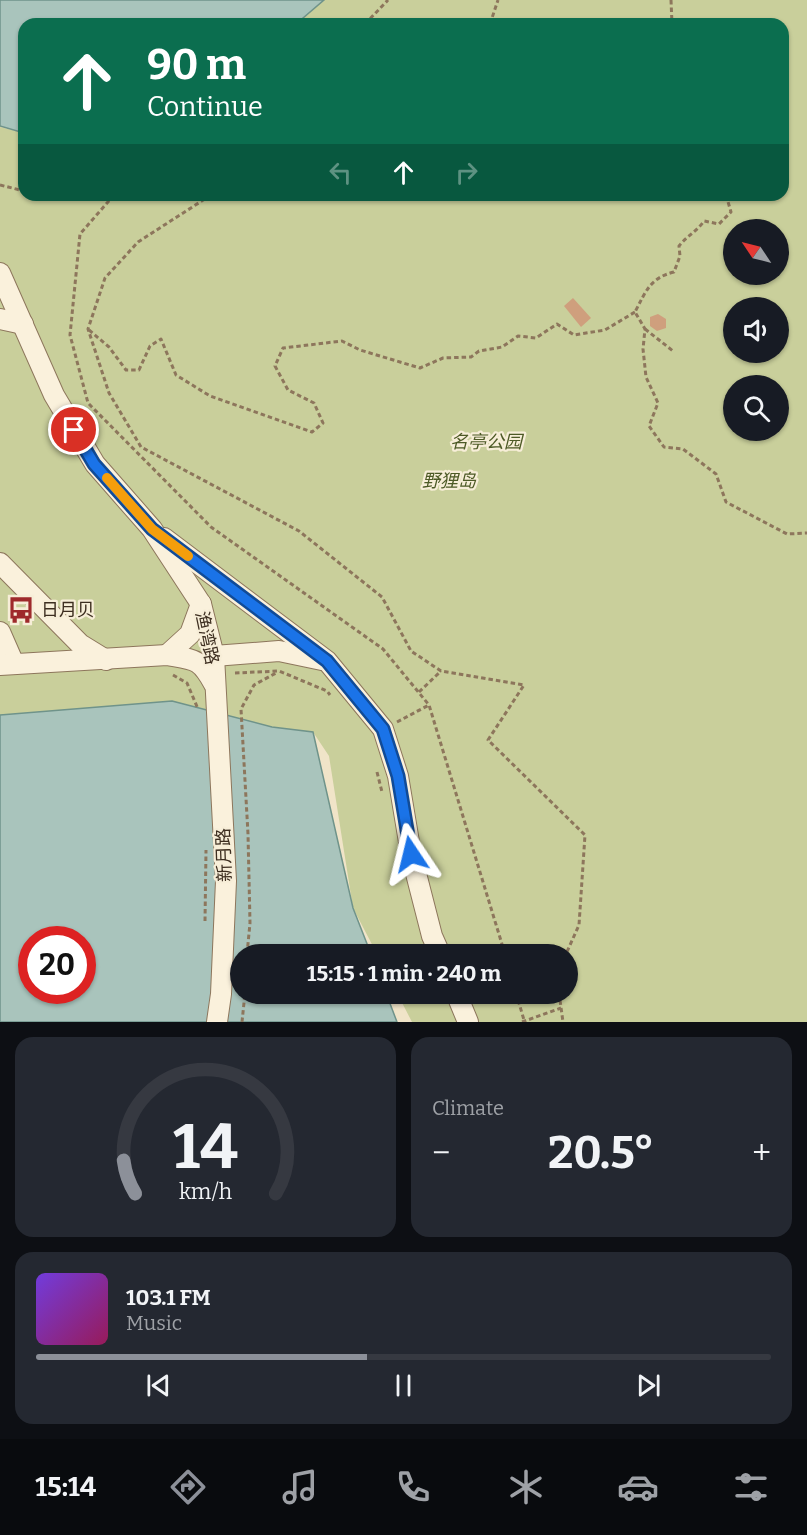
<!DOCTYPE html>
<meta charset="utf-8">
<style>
body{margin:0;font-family:Bitter,"Noto Sans SC",serif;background:#242831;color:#f1f3f6;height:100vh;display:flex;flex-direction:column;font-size:22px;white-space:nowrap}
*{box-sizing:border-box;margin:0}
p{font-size:20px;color:#9ea1a6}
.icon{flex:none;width:33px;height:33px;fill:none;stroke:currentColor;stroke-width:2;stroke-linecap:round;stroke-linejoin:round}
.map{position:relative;height:1022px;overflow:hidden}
.side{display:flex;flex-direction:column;gap:15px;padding:15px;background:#0d0f14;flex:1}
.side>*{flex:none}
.guide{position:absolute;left:18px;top:18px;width:771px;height:183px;border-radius:18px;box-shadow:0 2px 4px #0004;background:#0b6e4f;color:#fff;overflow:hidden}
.needle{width:39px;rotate:305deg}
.controls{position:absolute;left:723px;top:219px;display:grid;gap:12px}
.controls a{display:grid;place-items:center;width:66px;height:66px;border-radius:50%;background:#171b24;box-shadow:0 2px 4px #0004;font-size:30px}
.speed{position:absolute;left:18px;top:926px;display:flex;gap:12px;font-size:30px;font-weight:700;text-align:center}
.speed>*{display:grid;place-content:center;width:78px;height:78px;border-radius:50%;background:#171b24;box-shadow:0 2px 4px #0004;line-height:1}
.speed .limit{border:9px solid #d22;background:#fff;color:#111}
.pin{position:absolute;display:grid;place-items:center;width:51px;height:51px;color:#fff;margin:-26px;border:3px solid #fff;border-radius:50%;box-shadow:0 2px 6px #0007}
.me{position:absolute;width:66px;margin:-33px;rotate:350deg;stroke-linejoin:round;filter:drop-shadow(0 0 4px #0008)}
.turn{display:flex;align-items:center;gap:21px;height:126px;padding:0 30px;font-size:27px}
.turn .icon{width:78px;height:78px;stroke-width:2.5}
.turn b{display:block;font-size:42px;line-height:51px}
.lanes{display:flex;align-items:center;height:57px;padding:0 30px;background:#0003;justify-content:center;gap:30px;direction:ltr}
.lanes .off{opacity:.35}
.big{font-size:45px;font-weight:700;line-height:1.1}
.side .widget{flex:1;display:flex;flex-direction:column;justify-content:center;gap:9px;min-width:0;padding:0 21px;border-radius:18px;background:#242831}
.side .dial{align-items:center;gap:0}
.dial svg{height:156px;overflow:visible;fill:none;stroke:#363941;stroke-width:7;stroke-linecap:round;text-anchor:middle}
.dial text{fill:#f1f3f6;stroke:none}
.song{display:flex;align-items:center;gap:18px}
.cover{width:72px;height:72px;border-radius:9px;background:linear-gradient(135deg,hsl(260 70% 55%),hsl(330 70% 35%))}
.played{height:6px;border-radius:3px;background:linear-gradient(90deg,#8c9099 45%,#363941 45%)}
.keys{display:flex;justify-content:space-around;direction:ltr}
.heat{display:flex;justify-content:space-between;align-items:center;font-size:33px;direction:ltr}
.side .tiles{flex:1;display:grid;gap:15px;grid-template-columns:1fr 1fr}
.widget:last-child{grid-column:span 2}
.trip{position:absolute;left:230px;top:944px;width:348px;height:60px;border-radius:30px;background:#171b24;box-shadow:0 2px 4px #0004;font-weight:700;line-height:60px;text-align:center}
.menu{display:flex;height:96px;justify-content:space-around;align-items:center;background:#090b0e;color:#9ea1a6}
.menu .icon{width:42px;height:42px}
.menu .current{color:#8c9099}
.menu b{font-size:27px;color:#f1f3f6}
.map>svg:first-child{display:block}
.green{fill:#c9cf9b;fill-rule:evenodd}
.water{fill:#a9c4bc;stroke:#6f938a;stroke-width:1.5;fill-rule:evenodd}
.building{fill:#cf9f7d}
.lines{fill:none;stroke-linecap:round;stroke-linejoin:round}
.minor-casing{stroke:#8d765c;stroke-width:22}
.path{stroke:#8d765c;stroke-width:3;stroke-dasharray:4.5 3;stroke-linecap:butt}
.minor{stroke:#faf1dc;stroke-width:20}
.route-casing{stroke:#114b97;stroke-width:15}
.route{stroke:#1a73e8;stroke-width:10}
.slow{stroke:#f59e0b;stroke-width:10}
.labels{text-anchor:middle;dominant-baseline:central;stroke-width:4.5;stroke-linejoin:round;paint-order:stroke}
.park-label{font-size:18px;font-style:italic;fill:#4d5a26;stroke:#f7eed8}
.poi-label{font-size:18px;fill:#3d2e20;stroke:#f7eed8;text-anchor:start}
.street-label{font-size:18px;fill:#3d2e20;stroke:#f7eed8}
</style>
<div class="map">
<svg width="807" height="1022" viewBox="0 0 807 1022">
<rect width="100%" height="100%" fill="#f0e4c8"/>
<path class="green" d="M324,0H807V1022H412L397,993H567V954H377L353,908L329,756L313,732L272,727L0,715V127L24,133V195H783V24H296ZM734,230H778V274H734ZM734,308H778V352H734ZM734,386H778V430H734Z"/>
<g class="water">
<polygon points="0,0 324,0 296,24 24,24 24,133 0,126"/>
<path d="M172,701L272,727L313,732L353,908L371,954H240V993H386L397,1022H0V715ZM32,939H82V990H32Z"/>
</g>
<g class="building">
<polygon points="573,298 591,318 581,327 564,306"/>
<polygon points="658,314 666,319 666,328 657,331 650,326 650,317"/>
</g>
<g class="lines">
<defs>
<g id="minor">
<polyline points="0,273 54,395 95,464 152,529 201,604 214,656 226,881 221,994 217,1022"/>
<polyline points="0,319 23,324"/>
<polyline points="164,538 327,661 383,729 398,776 411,854 432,936 440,954"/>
<polyline points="0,563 80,644 106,660"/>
<polyline points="0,632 14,664"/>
<polyline points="167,655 190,634 201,604"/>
<polyline points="214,656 279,651 322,660"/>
<path d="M0,665L167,655C195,660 200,658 214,684"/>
<polyline points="456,993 468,1022"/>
</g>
</defs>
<use href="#minor" class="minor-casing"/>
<g class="path">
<polyline points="671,0 672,24"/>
<polyline points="365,24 388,0"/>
<polyline points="490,24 498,0"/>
<polyline points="0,185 24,191"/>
<polyline points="41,195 48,197 53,195"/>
<polyline points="114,195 80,234 70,335 88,403 211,527 383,649 429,705 505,954"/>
<polyline points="211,195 138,242 105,278 88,329 109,393 141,447 299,531 382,597 411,651 441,671 524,685 488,740 585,835 579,925 566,954"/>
<path d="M726,195L731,212L719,224L704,221C697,231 687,236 679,246L680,256L674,272C650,278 646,291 635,312L645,329L643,349L646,377L658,403L649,426L664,447L683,449L716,474L726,502L787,534L807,533"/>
<polyline points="645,329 673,351"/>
<polyline points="89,330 109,347 126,370 139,370 150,346 161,339 176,375 210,396 312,432 323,423 314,403 288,390 275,366 283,348 342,341 360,350 420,368 443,358 471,357 479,351 502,347 518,336 536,338 557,324 574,335 605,330 635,312"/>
<polyline points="235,673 279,671 327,691 330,695"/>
<polyline points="173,675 187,683 198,709"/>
<polyline points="419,692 441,671"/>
<polyline points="397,722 429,705"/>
<polyline points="377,772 382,792"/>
<polyline points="205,921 206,850"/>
<polyline points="247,954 250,923 248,834 241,709 254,685 276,673"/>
<polyline points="516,993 524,1020"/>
<polyline points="559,993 563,1022"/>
<polyline points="242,1022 245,993"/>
<polyline points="522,1022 561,1008"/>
</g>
<use href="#minor" class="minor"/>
</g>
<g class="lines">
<defs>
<polyline id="route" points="74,430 94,464 152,529 327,661 383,729 398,776 411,854"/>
</defs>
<use href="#route" class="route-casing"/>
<use href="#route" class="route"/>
<polyline class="slow" points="107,478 152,529 188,556"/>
</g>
<defs>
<symbol id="bus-bare" viewBox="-9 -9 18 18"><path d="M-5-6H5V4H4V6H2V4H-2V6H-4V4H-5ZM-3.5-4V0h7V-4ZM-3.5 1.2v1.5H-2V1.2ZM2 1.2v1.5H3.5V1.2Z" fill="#9e2a2b" stroke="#f7eed8" stroke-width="2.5" paint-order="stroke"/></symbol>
</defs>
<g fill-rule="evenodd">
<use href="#bus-bare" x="2" y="591" width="38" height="38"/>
</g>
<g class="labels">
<g class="park-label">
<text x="486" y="442">名亭公园</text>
<text x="449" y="481">野狸岛</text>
</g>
<g class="poi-label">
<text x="41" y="610">日月贝</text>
</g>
<g class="street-label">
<text transform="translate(207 638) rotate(78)">渔湾路</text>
<text transform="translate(224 855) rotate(-92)">新月路</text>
</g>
</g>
</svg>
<div class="controls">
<a><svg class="needle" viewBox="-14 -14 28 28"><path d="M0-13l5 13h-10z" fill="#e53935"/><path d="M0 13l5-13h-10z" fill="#9ea1a6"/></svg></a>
<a><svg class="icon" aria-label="sound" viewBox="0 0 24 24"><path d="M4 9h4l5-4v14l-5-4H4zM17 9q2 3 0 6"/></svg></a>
<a><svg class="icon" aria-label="search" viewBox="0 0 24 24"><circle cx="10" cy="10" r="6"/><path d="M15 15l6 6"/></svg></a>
</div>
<div class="speed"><div class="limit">20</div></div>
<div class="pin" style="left:74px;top:430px;background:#d93025"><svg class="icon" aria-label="arrive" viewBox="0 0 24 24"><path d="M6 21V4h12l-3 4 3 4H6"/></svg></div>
<svg class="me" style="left:411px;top:854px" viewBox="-20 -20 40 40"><path d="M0-17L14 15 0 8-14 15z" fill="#1a73e8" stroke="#fff" stroke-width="4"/></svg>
<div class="trip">15:15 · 1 min · 240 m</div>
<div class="guide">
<div class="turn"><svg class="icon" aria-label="ahead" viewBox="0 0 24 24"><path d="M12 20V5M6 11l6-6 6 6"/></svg><div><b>90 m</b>Continue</div></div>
<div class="lanes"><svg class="icon off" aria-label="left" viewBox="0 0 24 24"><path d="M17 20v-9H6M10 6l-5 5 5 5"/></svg><svg class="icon" aria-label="ahead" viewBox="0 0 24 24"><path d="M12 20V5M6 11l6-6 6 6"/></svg><svg class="icon off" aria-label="right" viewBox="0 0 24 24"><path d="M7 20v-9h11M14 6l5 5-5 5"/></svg></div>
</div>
</div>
<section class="side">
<div class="tiles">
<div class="widget dial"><svg viewBox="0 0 100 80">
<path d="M14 69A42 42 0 1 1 86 69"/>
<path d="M14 69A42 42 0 0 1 8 52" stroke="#8c9099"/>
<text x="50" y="56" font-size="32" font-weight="700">14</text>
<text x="50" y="72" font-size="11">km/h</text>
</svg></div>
<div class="widget"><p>Climate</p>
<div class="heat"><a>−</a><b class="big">20.5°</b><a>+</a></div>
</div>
<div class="widget">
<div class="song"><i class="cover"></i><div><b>103.1 FM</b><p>Music</p></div></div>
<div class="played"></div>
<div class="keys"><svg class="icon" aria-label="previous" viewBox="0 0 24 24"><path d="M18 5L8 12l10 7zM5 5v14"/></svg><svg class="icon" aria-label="pause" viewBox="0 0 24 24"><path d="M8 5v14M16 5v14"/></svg><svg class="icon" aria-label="next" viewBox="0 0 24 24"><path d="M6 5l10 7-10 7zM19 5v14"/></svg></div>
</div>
</div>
</section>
<nav class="menu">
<b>15:14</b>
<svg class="icon current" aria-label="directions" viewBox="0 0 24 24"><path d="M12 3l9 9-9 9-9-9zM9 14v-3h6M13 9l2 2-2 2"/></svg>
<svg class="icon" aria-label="music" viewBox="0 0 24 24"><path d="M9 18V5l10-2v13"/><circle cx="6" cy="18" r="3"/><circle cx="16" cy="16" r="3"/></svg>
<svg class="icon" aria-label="phone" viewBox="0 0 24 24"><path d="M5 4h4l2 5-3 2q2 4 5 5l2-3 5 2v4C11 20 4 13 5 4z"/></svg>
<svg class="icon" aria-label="climate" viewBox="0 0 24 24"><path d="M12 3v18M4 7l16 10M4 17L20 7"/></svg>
<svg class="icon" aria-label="car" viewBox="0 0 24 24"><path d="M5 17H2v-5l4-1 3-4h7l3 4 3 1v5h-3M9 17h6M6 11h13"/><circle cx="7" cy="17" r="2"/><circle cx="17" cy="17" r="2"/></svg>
<svg class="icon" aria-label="filters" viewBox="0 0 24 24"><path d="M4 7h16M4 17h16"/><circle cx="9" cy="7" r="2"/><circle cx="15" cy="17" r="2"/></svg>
</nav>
